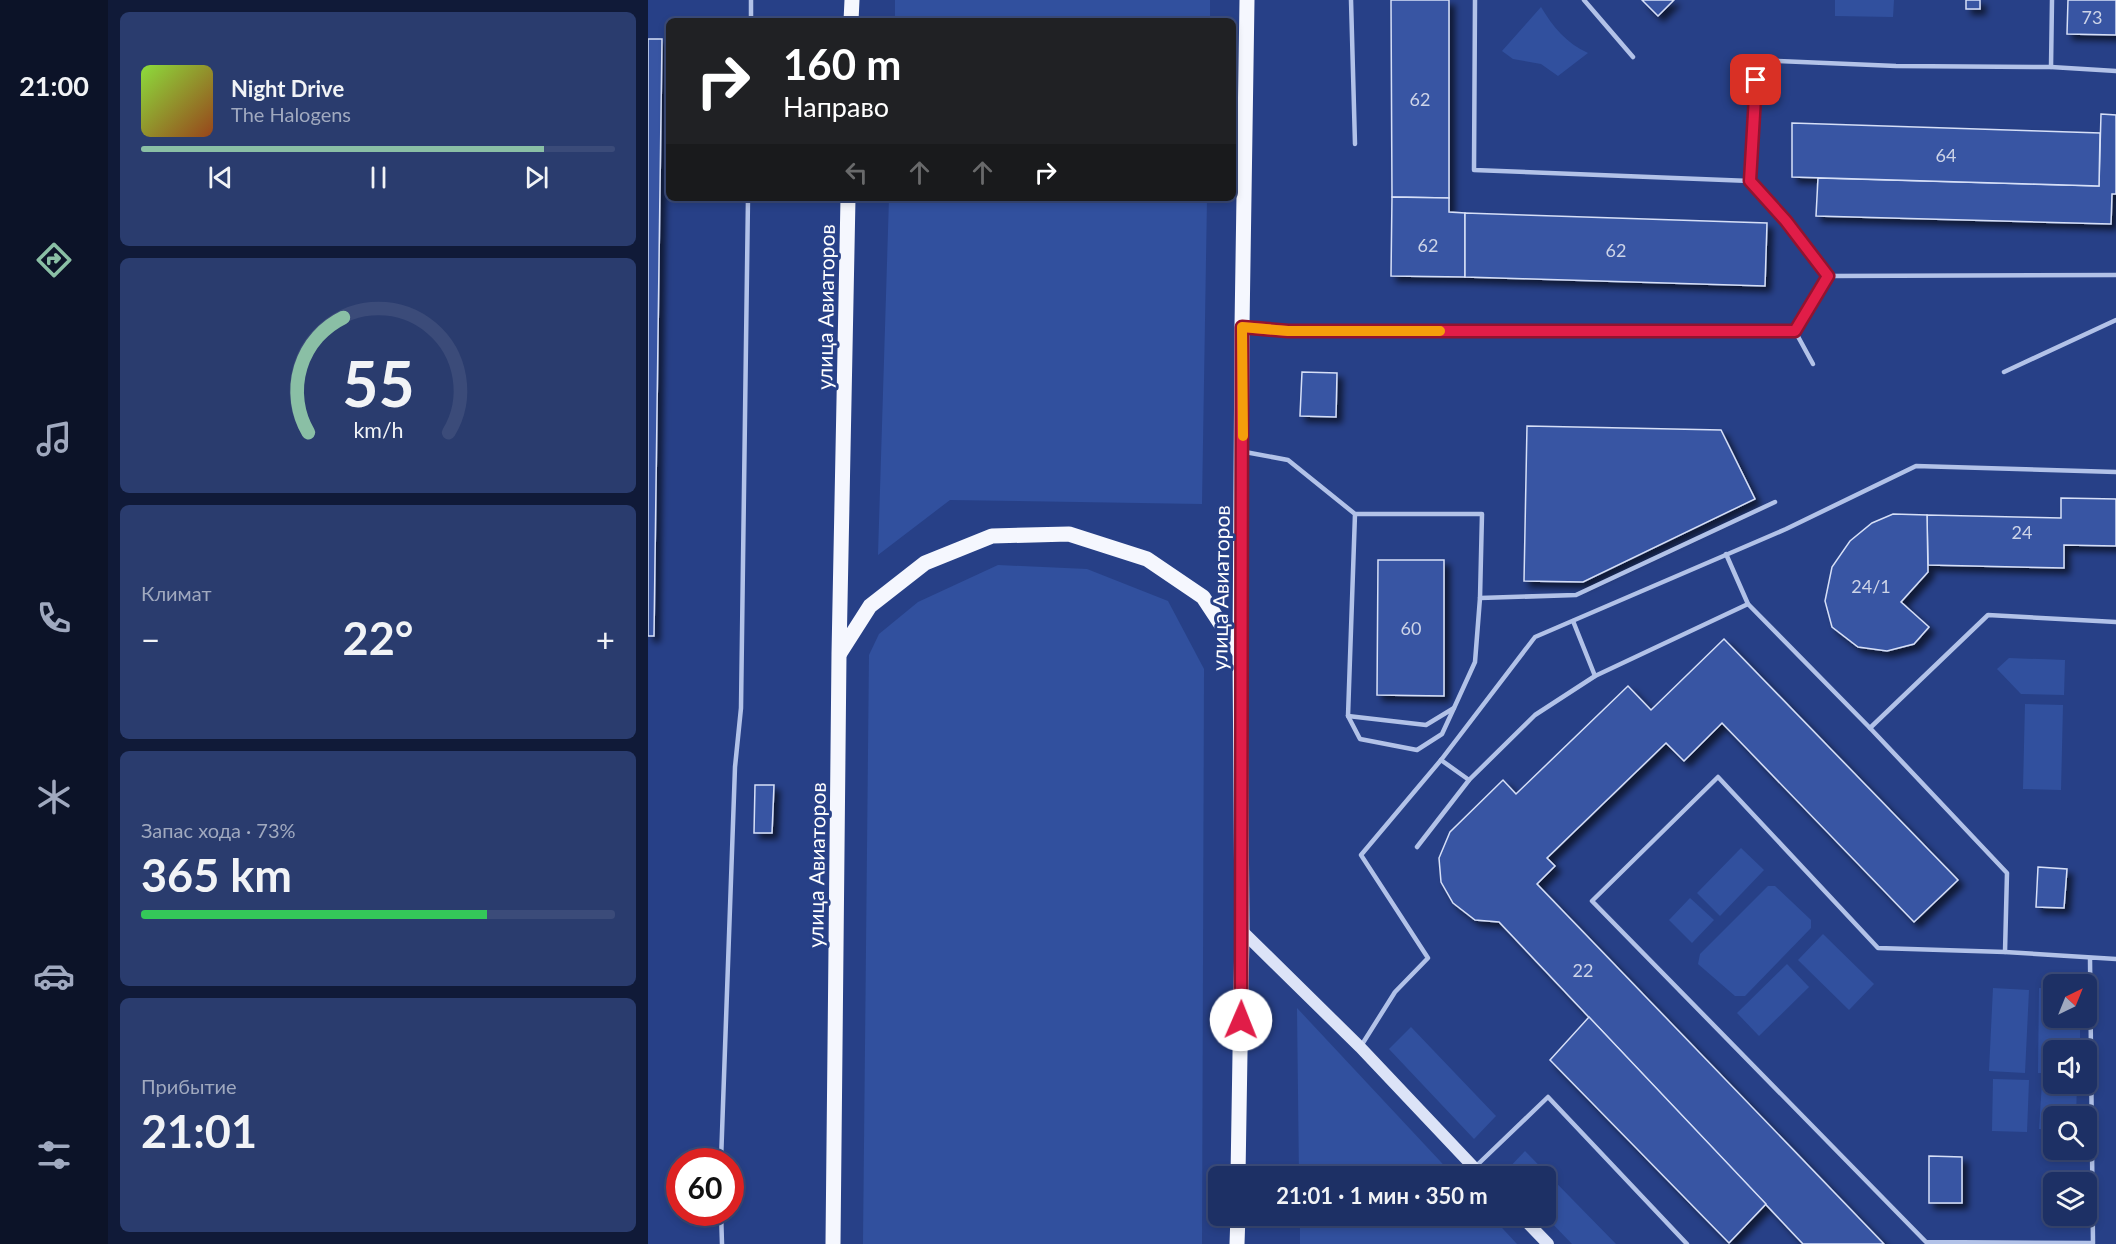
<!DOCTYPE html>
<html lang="ru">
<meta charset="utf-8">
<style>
body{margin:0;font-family:Lato,sans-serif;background:#2a3c6e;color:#f1f3f6;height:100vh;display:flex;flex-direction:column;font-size:22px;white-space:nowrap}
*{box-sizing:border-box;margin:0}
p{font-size:20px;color:#a0a9bf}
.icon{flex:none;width:33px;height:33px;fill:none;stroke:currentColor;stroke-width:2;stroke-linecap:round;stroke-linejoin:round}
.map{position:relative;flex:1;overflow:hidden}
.details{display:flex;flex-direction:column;gap:12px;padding:12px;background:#101a38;width:540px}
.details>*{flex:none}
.banner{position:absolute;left:18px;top:18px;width:570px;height:183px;border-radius:9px;box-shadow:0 3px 9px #0003,0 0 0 2px #3b4b79;background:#202124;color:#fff;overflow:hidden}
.needle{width:39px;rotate:43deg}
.tools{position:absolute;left:1395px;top:974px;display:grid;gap:12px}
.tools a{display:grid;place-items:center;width:54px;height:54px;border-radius:9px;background:#1d3065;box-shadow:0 3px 9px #0003,0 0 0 2px #3b4b79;font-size:30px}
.speed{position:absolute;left:18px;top:1148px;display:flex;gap:12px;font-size:30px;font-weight:700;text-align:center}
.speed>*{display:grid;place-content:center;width:78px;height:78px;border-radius:50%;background:#1d3065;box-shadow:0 3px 9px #0003,0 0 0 2px #3b4b79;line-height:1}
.speed .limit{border:9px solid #d22;background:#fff;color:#111}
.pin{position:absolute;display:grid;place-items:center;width:51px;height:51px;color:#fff;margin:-26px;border-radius:12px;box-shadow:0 3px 9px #0006}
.me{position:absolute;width:66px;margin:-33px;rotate:1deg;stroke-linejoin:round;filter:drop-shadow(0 0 4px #0008)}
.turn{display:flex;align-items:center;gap:21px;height:126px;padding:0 18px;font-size:27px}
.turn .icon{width:78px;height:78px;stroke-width:2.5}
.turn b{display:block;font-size:42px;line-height:51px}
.lanes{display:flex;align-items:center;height:57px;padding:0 18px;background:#0003;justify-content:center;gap:30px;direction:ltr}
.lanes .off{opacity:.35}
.big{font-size:45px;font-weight:700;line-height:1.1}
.details .card{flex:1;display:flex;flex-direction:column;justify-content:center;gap:9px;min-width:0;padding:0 21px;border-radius:9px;background:#2a3c6e}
.details .dial{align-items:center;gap:0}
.dial svg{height:156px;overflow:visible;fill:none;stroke:#3b4b79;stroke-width:7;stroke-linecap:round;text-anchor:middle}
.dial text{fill:#f1f3f6;stroke:none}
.song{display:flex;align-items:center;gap:18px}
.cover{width:72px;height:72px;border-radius:9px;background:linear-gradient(135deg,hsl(90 70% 55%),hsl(20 70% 35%))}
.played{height:6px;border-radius:3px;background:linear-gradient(90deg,#8abfa5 85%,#3b4b79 85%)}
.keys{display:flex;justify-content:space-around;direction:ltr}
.heat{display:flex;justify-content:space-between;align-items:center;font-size:33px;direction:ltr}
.charge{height:9px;border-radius:4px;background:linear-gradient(90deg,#34c759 73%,#3b4b79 0)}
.trip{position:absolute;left:560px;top:1166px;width:348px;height:60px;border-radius:9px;background:#1d3065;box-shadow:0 3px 9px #0003,0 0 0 2px #3b4b79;font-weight:700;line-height:60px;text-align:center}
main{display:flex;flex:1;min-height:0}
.dock{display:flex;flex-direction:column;width:108px;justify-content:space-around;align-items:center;background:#0c1328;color:#a0a9bf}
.dock .icon{width:42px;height:42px}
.dock .on{color:#8abfa5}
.dock b{font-size:27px;color:#f1f3f6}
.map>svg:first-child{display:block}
.green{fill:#31509e}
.building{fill:#3755a3;stroke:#d6dff7;stroke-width:1.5;filter:url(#shadow)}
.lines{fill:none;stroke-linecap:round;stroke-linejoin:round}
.lane{stroke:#b2c2e8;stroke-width:4.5}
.secondary{stroke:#dce3f7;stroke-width:12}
.primary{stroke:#f5f7fe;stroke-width:15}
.route-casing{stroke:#92132f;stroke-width:15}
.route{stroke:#e11d48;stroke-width:10}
.slow{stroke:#f59e0b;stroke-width:10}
.labels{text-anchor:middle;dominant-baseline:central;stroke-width:6;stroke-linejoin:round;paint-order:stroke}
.number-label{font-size:18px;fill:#cdd4e8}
.street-label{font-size:21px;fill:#fff;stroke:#274087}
</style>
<main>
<nav class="dock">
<b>21:00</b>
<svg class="icon on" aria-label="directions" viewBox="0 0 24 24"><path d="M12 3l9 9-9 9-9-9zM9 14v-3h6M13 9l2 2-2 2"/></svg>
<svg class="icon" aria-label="music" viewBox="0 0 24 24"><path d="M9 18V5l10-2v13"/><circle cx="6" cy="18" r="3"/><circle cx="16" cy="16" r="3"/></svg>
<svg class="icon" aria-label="phone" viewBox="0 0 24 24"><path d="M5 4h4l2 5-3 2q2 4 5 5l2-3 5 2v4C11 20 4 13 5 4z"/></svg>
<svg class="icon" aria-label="climate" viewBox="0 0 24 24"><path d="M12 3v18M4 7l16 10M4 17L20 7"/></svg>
<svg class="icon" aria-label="car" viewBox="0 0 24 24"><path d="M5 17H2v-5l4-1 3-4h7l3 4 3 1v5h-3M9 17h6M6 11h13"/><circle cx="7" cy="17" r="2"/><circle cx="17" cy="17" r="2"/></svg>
<svg class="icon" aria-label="filters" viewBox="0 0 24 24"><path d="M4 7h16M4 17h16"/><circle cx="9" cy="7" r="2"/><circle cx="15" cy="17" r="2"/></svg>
</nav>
<section class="details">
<div class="card">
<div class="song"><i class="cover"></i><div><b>Night Drive</b><p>The Halogens</p></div></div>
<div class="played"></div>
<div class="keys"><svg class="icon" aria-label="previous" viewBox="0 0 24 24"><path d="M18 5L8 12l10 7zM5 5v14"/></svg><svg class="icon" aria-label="pause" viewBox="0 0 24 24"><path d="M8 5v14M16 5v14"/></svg><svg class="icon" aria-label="next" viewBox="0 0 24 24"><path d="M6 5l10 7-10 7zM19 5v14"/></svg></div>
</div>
<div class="card dial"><svg viewBox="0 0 100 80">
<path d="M14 69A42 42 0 1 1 86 69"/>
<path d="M14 69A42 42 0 0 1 32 10" stroke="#8abfa5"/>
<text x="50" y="56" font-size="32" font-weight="700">55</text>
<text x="50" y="72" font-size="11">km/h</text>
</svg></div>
<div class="card"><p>Климат</p>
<div class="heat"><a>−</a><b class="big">22°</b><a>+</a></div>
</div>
<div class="card"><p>Запас хода · 73%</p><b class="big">365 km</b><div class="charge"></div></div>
<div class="card"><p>Прибытие</p><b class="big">21:01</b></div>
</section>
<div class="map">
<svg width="1468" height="1244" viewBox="0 0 1468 1244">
<defs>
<filter id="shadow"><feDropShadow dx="5.5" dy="5.5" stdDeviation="3" flood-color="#0009"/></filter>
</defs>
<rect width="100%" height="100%" fill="#274087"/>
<g class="green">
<rect x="247" y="0" width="315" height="21"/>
<polygon points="1187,0 1246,0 1245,17 1187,16"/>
<path d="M893,7C905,27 918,43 940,53L910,76L893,64L865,59L854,51Z"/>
<polygon points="241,198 559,198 554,504 302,500 230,555"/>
<polygon points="350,565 439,569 520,601 556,669 554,1244 215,1244 221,655 231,634 270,602"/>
<polygon points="1361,658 1417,660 1416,695 1373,694 1349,669"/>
<polygon points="1377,704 1415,705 1413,790 1375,789"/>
<polygon points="1093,848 1116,870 1072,916 1049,893"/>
<polygon points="1120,886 1127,886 1163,920 1163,928 1097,996 1087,996 1050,964 1052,954"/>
<polygon points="1042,898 1066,920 1044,943 1021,920"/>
<polygon points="1175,934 1226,984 1201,1010 1150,960"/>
<polygon points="1139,964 1161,987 1111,1036 1089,1013"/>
<polygon points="1345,988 1381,990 1377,1073 1341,1071"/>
<polygon points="1391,988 1405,989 1406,1017 1432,1017 1432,1050 1406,1050 1405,1073 1390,1073"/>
<polygon points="649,1008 806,1176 651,1176"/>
<polygon points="763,1027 848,1116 826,1139 741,1049"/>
<polygon points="1345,1079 1381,1080 1379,1132 1344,1131"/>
<polygon points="1394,1082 1429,1084 1428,1116 1406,1116 1405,1130 1391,1129"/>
<polygon points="877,1151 968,1244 924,1244 896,1215 897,1176 858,1176 856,1173"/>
<polygon points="652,1215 842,1215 869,1244 652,1244"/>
</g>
<g class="building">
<polygon points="743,0 801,0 801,198 744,197"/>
<polygon points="994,0 1026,0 1010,16"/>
<rect x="1318" y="0" width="14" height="9"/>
<polygon points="1420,0 1468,0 1468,35 1419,34"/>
<polygon points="0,39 14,39 6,636 0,636"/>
<polygon points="1453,114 1468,115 1468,194 1464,194 1463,224 1168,216 1170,178 1451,186"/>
<polygon points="1144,123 1452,133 1451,186 1144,177"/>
<polygon points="744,197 801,198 801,212 817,213 817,277 743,276"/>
<polygon points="817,213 1119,223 1117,286 817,277"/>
<polygon points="654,372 689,373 688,417 652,416"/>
<polygon points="879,426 1073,430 1107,499 935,582 876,581"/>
<polygon points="1413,498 1468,499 1468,546 1416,545 1416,568 1280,565 1279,515 1413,518"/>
<polygon points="1245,514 1279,515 1280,572 1253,602 1281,627 1266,644 1239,651 1210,647 1184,627 1177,601 1184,567 1202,541 1224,523"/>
<polygon points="730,560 796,560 796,696 729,695"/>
<polygon points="1076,639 1310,880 1266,922 1074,723 1036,761 1018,743 899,858 907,866 889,884 1236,1244 1155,1244 851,922 827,920 805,903 793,882 791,858 802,832 855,780 868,794 980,686 1003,710"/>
<polygon points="107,785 126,785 124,833 106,833"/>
<polygon points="1390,867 1419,869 1416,908 1388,907"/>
<polygon points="941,1017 1118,1204 1081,1243 902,1060"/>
<polygon points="1281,1156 1314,1157 1314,1203 1281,1203"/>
</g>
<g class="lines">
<g class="lane">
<polyline points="703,0 707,144"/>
<polyline points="827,0 826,170 1102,181 1109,60 1248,66 1403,67 1468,71"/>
<polyline points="936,0 985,57"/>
<polyline points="103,21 103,0"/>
<polyline points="1403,67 1404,0"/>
<polyline points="1102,181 1138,221 1181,276"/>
<polyline points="597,327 641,331 1147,331 1181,276 1468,275"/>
<polyline points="1147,331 1165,364"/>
<polyline points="1356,372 1468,320"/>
<polyline points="597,452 640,460 707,514 700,716 778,725 806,708 827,662 832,598 834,514 707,514"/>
<polyline points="1078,554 1100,604 1222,728 1359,873 1357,952"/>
<polyline points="832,598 928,595 1127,502"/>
<polyline points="925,621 947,676"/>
<polyline points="700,716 712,739 769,750 794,734 806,708"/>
<polyline points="1222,728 1340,615 1468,622"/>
<polyline points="793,760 821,780"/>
<polyline points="769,847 821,780 887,715 947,676 1100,604"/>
<polyline points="1442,959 1445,1243 1278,1242 944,901 1070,777 1230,948 1357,952 1468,959"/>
<polyline points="713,1046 747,992 780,958 713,855 793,760 887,637 1138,529 1268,466 1468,472"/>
<polyline points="73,1161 87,767 93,708 100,198"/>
<polyline points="826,1168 900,1097 1039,1244"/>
<polyline points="73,1212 74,1244"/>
</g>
<g class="secondary">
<polyline points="594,931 712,1047 834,1176"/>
<polyline points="872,1215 900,1244"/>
</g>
<g class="primary">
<polyline points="203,21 204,0"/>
<polyline points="192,653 222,606 277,563 344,536 421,534 499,559 555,597 592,653"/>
<polyline points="590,1176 594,931 592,653 594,327 599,0"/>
<polyline points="185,1244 191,654 200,198"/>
<polyline points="589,1244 590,1215"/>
</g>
</g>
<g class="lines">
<defs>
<polyline id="route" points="593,1020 594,327 640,331 1147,331 1180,276 1138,221 1102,181 1108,80"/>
</defs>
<use href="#route" class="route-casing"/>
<use href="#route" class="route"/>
<polyline class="slow" points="595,436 594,327 640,331 792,331"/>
</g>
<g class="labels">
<g class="number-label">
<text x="1444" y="17">73</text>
<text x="772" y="99">62</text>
<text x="1298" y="155">64</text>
<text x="780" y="245">62</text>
<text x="968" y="250">62</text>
<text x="1374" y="532">24</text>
<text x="1223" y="586">24/1</text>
<text x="763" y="628">60</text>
<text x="935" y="970">22</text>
</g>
<g class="street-label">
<text transform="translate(177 307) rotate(-89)">улица Авиаторов</text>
<text transform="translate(572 588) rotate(-89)">улица Авиаторов</text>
<text transform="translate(168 865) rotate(-89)">улица Авиаторов</text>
</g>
</g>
</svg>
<div class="tools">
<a><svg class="needle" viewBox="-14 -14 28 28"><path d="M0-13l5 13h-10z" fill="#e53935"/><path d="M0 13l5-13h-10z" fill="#a0a9bf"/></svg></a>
<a><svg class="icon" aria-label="sound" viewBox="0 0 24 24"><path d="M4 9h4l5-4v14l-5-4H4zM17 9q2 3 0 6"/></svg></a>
<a><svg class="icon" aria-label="search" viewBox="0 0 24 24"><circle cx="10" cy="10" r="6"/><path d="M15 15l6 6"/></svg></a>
<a><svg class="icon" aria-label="layers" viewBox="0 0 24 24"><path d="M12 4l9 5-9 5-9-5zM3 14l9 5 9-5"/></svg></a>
</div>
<div class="speed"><div class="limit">60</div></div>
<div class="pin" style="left:1108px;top:80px;background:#d93025"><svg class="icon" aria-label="arrive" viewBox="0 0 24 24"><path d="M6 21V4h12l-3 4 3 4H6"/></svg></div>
<svg class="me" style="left:593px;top:1020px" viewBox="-20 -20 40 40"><circle r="19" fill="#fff"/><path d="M0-13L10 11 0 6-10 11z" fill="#e11d48"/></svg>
<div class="trip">21:01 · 1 мин · 350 m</div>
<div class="banner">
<div class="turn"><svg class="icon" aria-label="right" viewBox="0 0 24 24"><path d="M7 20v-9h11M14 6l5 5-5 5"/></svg><div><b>160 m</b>Направо</div></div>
<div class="lanes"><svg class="icon off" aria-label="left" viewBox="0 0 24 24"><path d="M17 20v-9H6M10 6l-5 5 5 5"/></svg><svg class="icon off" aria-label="ahead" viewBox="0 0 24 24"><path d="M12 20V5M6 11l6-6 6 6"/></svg><svg class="icon off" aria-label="ahead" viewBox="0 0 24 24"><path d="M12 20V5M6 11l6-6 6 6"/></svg><svg class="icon" aria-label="right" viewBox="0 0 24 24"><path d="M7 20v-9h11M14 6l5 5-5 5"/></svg></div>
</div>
</div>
</main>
